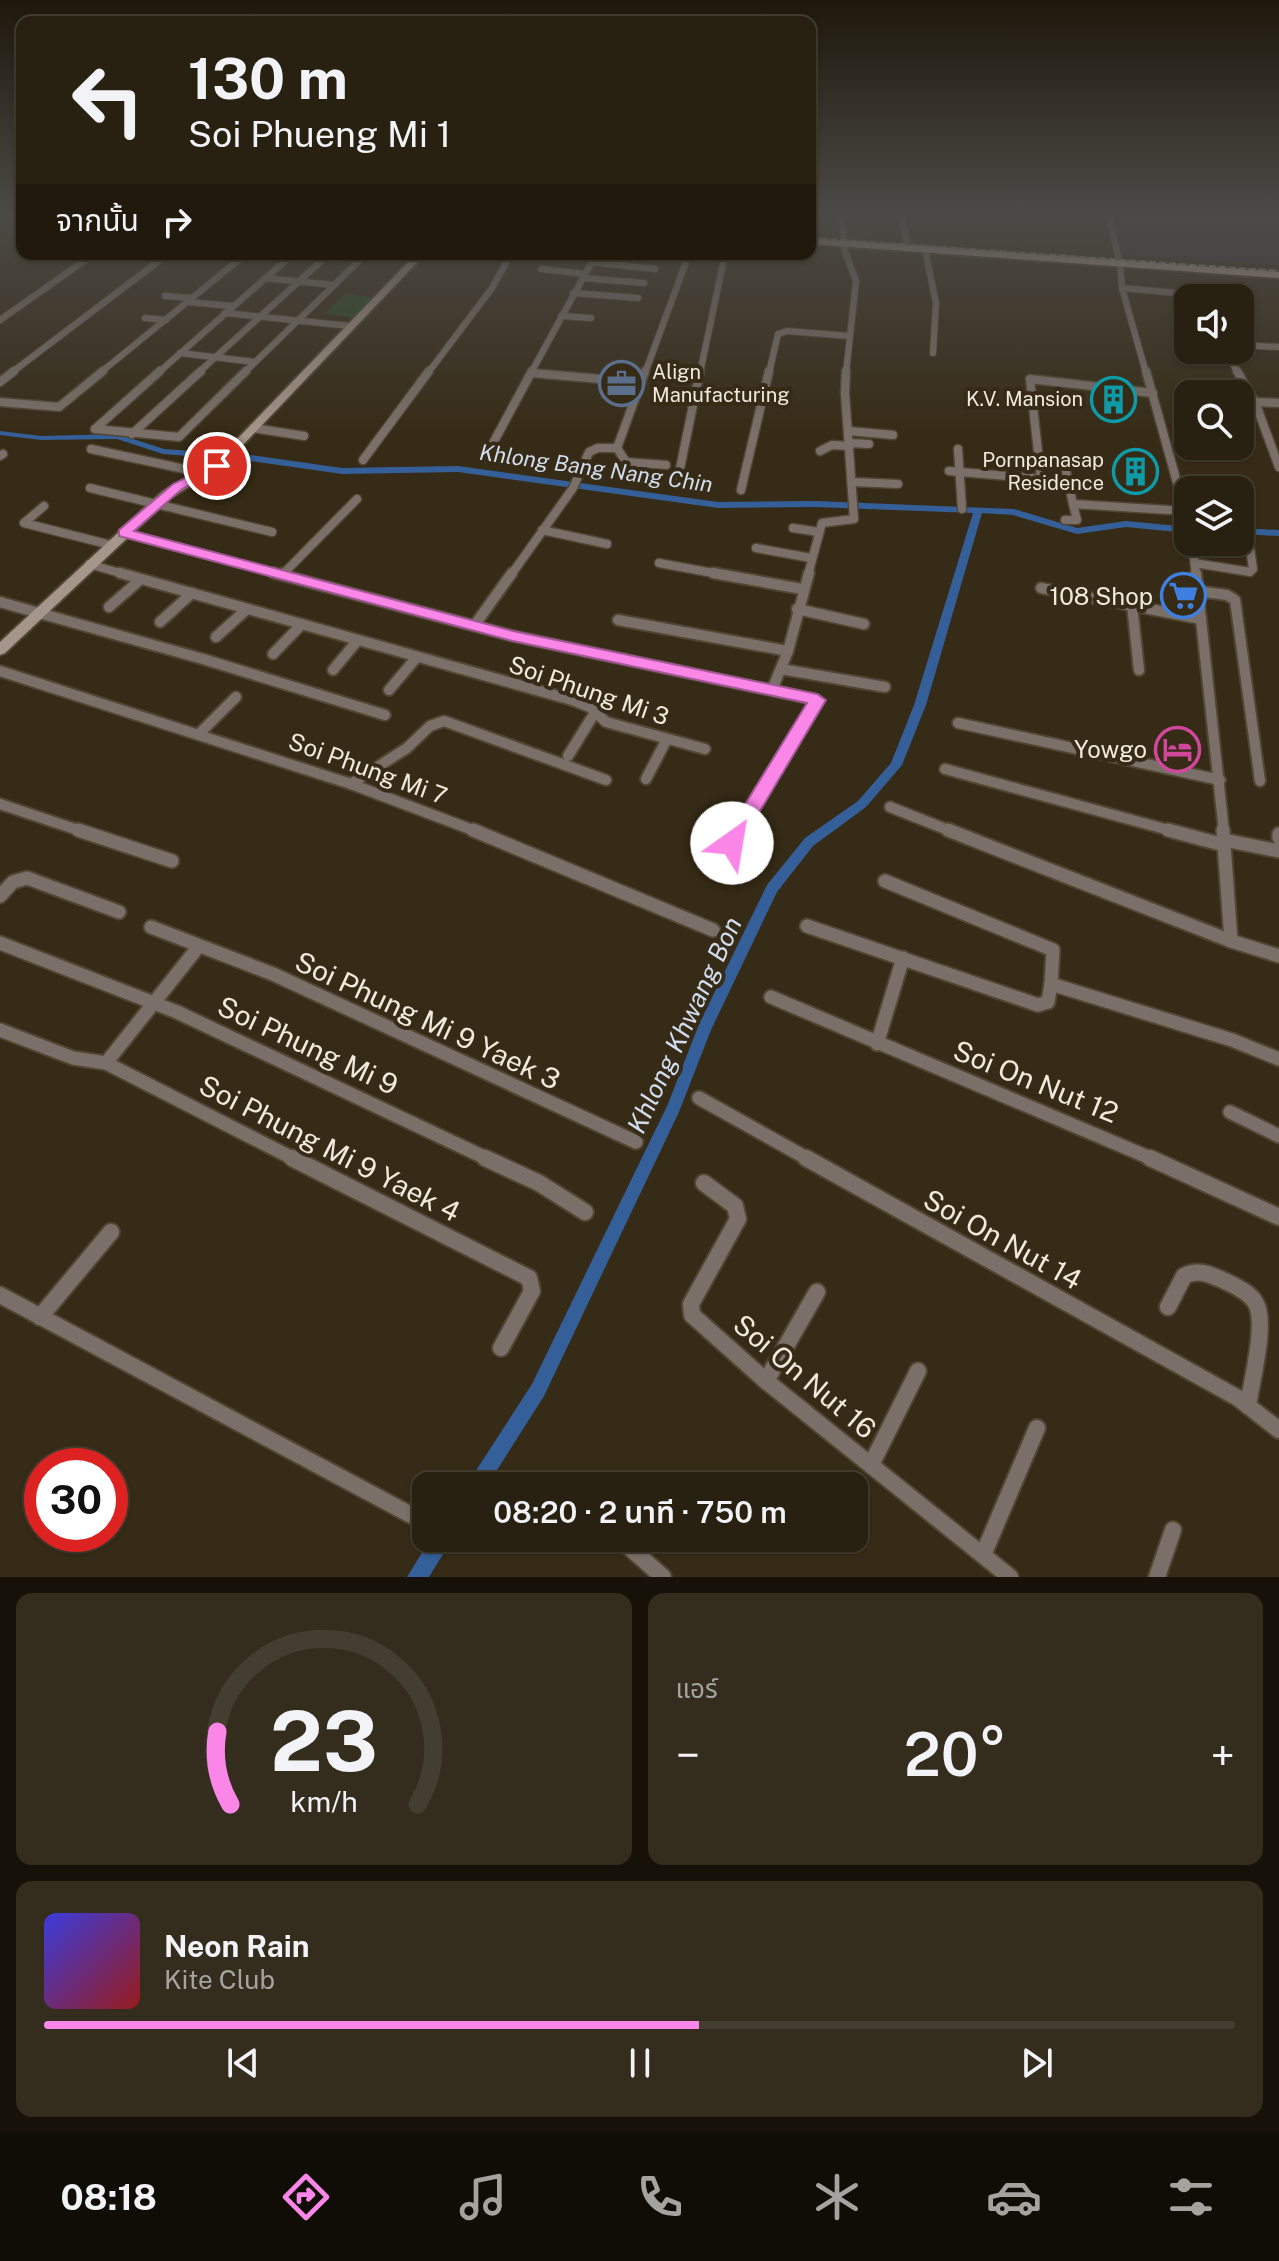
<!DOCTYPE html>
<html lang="th">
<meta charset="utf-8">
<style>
body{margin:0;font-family:"Public Sans","Noto Sans Thai",sans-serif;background:#342d1e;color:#f1f3f6;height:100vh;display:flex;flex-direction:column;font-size:30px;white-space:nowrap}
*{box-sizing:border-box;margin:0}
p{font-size:26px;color:#a5a39f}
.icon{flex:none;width:44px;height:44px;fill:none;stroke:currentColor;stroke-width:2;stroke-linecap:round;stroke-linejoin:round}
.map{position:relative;height:1577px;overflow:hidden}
.drawer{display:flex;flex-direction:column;gap:16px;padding:16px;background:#161209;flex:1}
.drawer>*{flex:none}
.banner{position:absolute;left:16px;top:16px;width:800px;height:244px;border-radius:16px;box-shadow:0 2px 6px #0004,0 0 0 2px #443e30;background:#282010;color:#f1f3f6;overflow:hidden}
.tools{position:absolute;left:1174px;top:284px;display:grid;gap:16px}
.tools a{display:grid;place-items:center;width:80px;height:80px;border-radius:16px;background:#282010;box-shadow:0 2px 6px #0004,0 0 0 2px #443e30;font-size:40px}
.speed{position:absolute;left:24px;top:1448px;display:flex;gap:16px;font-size:40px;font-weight:700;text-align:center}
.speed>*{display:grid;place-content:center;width:104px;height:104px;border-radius:50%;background:#282010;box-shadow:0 2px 6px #0004,0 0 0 2px #443e30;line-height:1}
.speed .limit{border:12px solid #d22;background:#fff;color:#111}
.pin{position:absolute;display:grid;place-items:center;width:68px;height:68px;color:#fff;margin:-34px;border:4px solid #fff;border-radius:50%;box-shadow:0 2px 8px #0007}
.me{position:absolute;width:88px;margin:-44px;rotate:32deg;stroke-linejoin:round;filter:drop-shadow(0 0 6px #0008)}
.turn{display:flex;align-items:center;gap:28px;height:168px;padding:0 40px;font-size:36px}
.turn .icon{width:104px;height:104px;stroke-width:2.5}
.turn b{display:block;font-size:56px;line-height:68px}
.then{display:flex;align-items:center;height:76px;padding:0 40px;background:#0003;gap:16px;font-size:30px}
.big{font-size:60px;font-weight:600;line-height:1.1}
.drawer .card{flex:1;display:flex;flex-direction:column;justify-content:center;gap:12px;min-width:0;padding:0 28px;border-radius:16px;background:#342d1e}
.drawer .dial{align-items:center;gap:0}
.dial svg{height:208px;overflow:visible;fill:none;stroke:#443e30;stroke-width:7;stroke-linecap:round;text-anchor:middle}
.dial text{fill:#f1f3f6;stroke:none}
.song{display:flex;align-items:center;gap:24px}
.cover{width:96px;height:96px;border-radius:12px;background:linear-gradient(135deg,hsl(240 70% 55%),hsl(0 70% 35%))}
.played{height:8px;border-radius:4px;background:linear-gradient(90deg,#fa87e7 55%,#443e30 55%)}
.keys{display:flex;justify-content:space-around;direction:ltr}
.heat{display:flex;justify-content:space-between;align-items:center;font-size:44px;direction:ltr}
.drawer .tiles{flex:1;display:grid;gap:16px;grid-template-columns:1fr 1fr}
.card:last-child{grid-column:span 2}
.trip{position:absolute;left:412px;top:1472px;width:456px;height:80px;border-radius:16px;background:#282010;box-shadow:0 2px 6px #0004,0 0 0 2px #443e30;font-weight:600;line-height:80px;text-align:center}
.tabs{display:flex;height:128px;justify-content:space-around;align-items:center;background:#100d06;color:#a5a39f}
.tabs .icon{width:56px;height:56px}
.tabs .current{color:#fa87e7}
.tabs b{font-size:36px;color:#f1f3f6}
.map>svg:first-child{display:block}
.commercial{fill:#3d2f3c}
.green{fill:#2b4823}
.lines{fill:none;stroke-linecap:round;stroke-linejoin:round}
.canal{fill:#355f99;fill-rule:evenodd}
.street-far4-casing{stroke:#504632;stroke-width:8}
.street-far3-casing{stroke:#504632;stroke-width:11}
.street-far2-casing{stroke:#504632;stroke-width:14}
.street-far1-casing{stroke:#504632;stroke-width:17}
.street-casing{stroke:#504632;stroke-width:20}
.secondary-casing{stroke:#504632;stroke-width:4}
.primary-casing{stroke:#504632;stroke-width:4}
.street-far4{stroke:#7a7069;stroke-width:6}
.street-far3{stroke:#7a7069;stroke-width:8}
.street-far2{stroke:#7a7069;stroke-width:10}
.street-far1{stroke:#7a7069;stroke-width:13}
.street{stroke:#7a7069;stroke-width:16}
.secondary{fill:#a5958a;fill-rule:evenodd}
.primary{fill:#c7b2a4;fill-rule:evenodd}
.rail{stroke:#a9a090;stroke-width:2;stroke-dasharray:7 3;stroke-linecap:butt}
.route{fill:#fa87e7;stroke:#a25896;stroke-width:2}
.labels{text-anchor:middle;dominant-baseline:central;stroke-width:8;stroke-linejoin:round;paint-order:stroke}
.far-poi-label{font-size:20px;fill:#f0e9dc;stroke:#362b16;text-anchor:end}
.far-water-label{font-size:22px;font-style:italic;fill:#d1ddee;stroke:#362b16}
.poi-label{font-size:24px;fill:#f0e9dc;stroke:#362b16;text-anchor:end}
.street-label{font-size:24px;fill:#f0e9dc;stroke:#362b16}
.water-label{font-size:26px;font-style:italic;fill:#d1ddee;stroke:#362b16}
.near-street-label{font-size:28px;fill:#f0e9dc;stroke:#362b16}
</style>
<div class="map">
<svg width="1279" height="1577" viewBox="0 0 1279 1577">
<rect width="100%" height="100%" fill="#362b16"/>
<polygon class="commercial" points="1112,214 1279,217 1279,265 1121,255"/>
<polygon class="green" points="345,294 375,297 356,318 325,314"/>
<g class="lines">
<g class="canal">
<polygon points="0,431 41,436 118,434 164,449 250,455 342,468 458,466 718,502 815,501 1014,509 1077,528 1126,521 1188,527 1188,533 1126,527 1077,534 1013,515 982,513 926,705 902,765 866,807 813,846 777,892 711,1030 679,1112 544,1396 487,1486 466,1486 532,1384 668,1104 699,1024 767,885 805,838 858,801 891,763 914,705 973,513 815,507 718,508 458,472 342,474 250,461 163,454 117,439 41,440 0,435"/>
<polygon points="1240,528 1279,530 1279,536 1240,534"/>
<polygon points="431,1538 453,1538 429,1577 407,1577"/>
</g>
<defs>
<g id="street-far4">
<polyline points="901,214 907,241"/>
<polyline points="1109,214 1118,256"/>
<polyline points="841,218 844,237"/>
<polyline points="842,243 856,281 846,373"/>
<polyline points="925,249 936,303 933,353"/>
<polyline points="326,257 359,260"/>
<polyline points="591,262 655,269"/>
<polyline points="1120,263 1122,288 1146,373"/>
<polyline points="541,269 585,274"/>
<polyline points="265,278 333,285"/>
<polyline points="583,278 644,283"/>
<polyline points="1122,288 1188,294 1194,298"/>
<polyline points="573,293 638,298"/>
<polyline points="165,296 192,298"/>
<polyline points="188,302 232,306"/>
<polyline points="225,313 350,326"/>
<polyline points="561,316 591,318"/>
<polyline points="145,318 166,320"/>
<polyline points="0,320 94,254"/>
<polyline points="1240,345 1279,347"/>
<polyline points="1224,350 1238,373"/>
<polyline points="180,353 255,362"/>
<polyline points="11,373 168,254"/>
<polyline points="100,373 246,254"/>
<polyline points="158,373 293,254"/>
<polyline points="198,373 329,254"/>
<polyline points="244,373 366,254"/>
<polyline points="428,373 492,288 511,254"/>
<polyline points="531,373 596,254"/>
<polyline points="532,373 536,373"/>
<polyline points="645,373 689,254"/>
<polyline points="700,373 725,254"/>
<polyline points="769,373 778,334 787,331 849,336"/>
</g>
<g id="street-far3">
<polyline points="1146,371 1188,522"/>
<polyline points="1237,371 1255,402 1279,467"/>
<polyline points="532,373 601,379"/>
<polyline points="607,379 641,382"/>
<polyline points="0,382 14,371"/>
<polyline points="0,402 59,407 103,371"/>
<polyline points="1255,402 1279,403"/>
<polyline points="253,428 304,436"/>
<polyline points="95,429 179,437 246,371"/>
<polyline points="95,429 160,371"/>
<polyline points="849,431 893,435"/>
<polyline points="132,434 201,371"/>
<polyline points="849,443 869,444"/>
<polyline points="617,448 626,462 666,465"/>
<polyline points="91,449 203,473"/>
<polyline points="958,449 962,509"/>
<polyline points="820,451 832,445 850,446"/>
<polyline points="0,456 3,454"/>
<polyline points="485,458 532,371"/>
<polyline points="363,460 429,371"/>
<polyline points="1064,462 1073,504 1185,511"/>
<polyline points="949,471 1041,479 1030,379 1153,393"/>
<polyline points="853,482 898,484"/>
<polyline points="677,483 700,371"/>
<polyline points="90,488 272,532"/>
<polyline points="741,490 769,371"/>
<polyline points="44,506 24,523 111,545"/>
<polyline points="1065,520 1077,520 1073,504"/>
<polyline points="793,528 819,532"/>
<polyline points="542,530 607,544"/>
<polyline points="124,533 282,575"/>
<polyline points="1192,542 1196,575"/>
<polyline points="756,548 811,558"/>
<polyline points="659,563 724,575"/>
<polyline points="1195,563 1250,572 1253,569 1250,548"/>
<polyline points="89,564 127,575"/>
<polyline points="282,575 357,499"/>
<polyline points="511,575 573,488 589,452 598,448 617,448 645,371"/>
<polyline points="808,575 822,523 854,519 845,393 846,371"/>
</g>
<g id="street-far2">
<polyline points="120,573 572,700 590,707 606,722 705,749"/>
<polyline points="274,573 513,636 817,700 739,832"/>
<polyline points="713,573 802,589"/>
<polyline points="1196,573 1224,832"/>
<polyline points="282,575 284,573"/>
<polyline points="1041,588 1201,619"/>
<polyline points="1197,591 1227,595 1235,600 1260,781"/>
<polyline points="0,602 203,659 385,715"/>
<polyline points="1132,605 1139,670"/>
<polyline points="109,607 141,579"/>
<polyline points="797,609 864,624"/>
<polyline points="618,620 788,651"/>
<polyline points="160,622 192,593"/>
<polyline points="474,626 512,573"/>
<polyline points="216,637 247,609"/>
<polyline points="273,654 302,624"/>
<polyline points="781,669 885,687"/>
<polyline points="333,670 358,640"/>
<polyline points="0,671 351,784 478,832"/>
<polyline points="389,690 417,657"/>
<polyline points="772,690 788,651 809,573"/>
<polyline points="958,723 1220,780"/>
<polyline points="200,733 236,697"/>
<polyline points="568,756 594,714"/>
<polyline points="945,769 1176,832"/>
<polyline points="646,779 667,739"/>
<polyline points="351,784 407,748 430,726 444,721 606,780"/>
<polyline points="0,804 84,832"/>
<polyline points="890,807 953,832"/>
</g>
<g id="street-far1">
<polyline points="78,830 172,861"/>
<polyline points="473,830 713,930"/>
<polyline points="948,830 1231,941 1279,956"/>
<polyline points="1168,830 1224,845"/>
<polyline points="1223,830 1231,941"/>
<polyline points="1279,834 1279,838"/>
<polyline points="1224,840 1279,851"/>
<polyline points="732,843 740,830"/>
<polyline points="885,881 1053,950 1051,984"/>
<polyline points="0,896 13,882 27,878 119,912"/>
<polyline points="807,926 1038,1005 1048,1002 1051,984 1232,1040 1279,1059"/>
<polyline points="151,927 273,974 636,1142"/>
<polyline points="0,943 177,1012 490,1160"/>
<polyline points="199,946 106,1063 296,1160"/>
<polyline points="771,997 1155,1160"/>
<polyline points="0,1030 73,1058 106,1063"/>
<polyline points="877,1044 903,958"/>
<polyline points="699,1098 810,1160"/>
<polyline points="1230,1112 1279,1136"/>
</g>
<g id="street">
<polyline points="292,1158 529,1278 532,1291 501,1348"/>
<polyline points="485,1158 539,1183 585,1212"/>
<polyline points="806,1158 1238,1398 1279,1430"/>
<polyline points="1150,1158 1279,1217"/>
<polyline points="704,1183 735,1206 738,1219 691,1304 692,1315 766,1381 1010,1577"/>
<polyline points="0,1295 411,1515"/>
<path d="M1168,1307L1184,1276C1198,1268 1211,1275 1225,1281C1235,1286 1249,1292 1255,1302C1268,1320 1251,1383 1248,1406"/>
<polyline points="40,1317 111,1232"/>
<polyline points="766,1381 817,1292"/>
<polyline points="871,1465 918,1371"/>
<polyline points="619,1538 663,1577"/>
<polyline points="983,1555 1037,1428"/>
<polyline points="1157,1577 1173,1530"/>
</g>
<polygon id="secondary" points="416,254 425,254 221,468 170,498 5,653 0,655 0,642 162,492 213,464"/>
<polygon id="primary" points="810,238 1279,272 1279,278 810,244"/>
</defs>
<use href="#street-far4" class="street-far4-casing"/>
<use href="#street-far3" class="street-far3-casing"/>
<use href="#street-far2" class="street-far2-casing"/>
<use href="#street-far1" class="street-far1-casing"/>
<use href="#street" class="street-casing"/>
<use href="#secondary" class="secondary-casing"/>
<use href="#primary" class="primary-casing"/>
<use href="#street-far4" class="street-far4"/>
<use href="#street-far3" class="street-far3"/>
<use href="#street-far2" class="street-far2"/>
<use href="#street-far1" class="street-far1"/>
<use href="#street" class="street"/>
<use href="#secondary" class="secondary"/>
<use href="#primary" class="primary"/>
<polyline class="rail" points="810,238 1279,271"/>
</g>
<linearGradient id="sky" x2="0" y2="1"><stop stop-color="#1e180c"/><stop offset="0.49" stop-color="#4c4a47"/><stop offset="1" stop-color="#4c4a47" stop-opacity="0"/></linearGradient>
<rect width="1279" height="435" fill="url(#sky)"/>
<polygon class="route" points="217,462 224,466 222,468 182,489 134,531 513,631 817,694 826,700 738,848 725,848 722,843 725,837 807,703 513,641 119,536 119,530 173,484"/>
<defs>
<symbol id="office-ring" viewBox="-11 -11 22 22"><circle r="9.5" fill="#362b16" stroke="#5c6f8a" stroke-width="1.5"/><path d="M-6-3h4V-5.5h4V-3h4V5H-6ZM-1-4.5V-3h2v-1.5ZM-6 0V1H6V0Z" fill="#5c6f8a"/></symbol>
<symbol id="building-ring" viewBox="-11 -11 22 22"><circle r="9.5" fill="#362b16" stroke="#0f9aa8" stroke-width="1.5"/><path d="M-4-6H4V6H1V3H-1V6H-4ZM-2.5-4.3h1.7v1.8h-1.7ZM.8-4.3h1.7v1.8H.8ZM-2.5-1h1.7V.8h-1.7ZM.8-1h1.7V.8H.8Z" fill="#0f9aa8"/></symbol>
<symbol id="supermarket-ring" viewBox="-11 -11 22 22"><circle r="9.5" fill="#362b16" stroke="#3f7fe0" stroke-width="1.5"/><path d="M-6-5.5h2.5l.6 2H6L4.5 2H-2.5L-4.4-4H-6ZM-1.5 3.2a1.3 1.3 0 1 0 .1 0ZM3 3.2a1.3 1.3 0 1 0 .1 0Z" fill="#3f7fe0"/></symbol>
<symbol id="hotel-ring" viewBox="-11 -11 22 22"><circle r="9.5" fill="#362b16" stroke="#d1479c" stroke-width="1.5"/><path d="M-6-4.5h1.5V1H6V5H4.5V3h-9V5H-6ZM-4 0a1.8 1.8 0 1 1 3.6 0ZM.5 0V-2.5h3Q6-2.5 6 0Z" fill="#d1479c"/></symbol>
</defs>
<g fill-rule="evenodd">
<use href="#office-ring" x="596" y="358" width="51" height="51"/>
<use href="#building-ring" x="1088" y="374" width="51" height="51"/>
<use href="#building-ring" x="1110" y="446" width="51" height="51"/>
<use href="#supermarket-ring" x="1158" y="570" width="51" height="51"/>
<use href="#hotel-ring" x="1152" y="724" width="51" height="51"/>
</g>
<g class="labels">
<g class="far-poi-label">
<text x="652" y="372" text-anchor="start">Align<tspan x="652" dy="23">Manufacturing</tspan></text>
<text x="1083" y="399">K.V. Mansion</text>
<text x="1104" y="460">Pornpanasap<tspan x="1104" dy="23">Residence</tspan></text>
</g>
<g class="far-water-label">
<text transform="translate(596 468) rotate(8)">Khlong Bang Nang Chin</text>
</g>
<g class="poi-label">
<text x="1153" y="596">108 Shop</text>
<text x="1147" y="749">Yowgo</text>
</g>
<g class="street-label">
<text transform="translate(589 690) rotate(19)">Soi Phung Mi 3</text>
<text transform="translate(368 768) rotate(20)">Soi Phung Mi 7</text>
</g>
<g class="water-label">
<text transform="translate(684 1025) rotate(-65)">Khlong Khwang Bon</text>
</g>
<g class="near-street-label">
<text transform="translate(428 1020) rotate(25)">Soi Phung Mi 9 Yaek 3</text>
<text transform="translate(308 1045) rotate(25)">Soi Phung Mi 9</text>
<text transform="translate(1036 1081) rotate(22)">Soi On Nut 12</text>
<text transform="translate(330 1148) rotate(27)">Soi Phung Mi 9 Yaek 4</text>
<text transform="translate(1003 1239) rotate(29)">Soi On Nut 14</text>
<text transform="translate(805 1376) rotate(40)">Soi On Nut 16</text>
</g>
</g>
</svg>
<div class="tools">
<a><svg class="icon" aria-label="sound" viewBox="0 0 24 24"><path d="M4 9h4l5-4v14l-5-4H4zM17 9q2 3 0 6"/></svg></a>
<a><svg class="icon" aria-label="search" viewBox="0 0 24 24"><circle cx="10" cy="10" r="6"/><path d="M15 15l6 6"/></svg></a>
<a><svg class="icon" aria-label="layers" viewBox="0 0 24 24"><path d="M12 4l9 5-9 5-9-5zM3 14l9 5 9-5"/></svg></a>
</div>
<div class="speed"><div class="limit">30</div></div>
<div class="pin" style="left:217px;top:466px;background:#d93025"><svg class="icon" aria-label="arrive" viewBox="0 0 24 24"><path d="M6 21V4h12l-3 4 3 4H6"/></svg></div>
<svg class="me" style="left:732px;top:843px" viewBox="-20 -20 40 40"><circle r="19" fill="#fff"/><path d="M0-13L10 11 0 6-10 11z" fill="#fa87e7"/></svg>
<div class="trip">08:20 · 2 นาที · 750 m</div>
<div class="banner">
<div class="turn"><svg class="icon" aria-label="left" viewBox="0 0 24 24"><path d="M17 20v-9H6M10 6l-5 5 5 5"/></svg><div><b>130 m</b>Soi Phueng Mi 1</div></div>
<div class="then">จากนั้น<svg class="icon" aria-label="right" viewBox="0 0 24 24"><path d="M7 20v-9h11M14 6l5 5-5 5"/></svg></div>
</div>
</div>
<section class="drawer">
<div class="tiles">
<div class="card dial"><svg viewBox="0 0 100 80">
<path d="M14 69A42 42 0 1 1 86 69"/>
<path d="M14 69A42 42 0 0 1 9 41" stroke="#fa87e7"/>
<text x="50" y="56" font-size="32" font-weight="700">23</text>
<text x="50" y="72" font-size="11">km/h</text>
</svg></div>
<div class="card"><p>แอร์</p>
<div class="heat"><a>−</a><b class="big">20°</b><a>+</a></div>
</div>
<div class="card">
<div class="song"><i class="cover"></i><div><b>Neon Rain</b><p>Kite Club</p></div></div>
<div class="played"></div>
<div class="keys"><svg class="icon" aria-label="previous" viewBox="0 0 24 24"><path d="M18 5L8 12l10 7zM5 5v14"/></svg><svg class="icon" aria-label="pause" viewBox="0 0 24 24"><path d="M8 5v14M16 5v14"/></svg><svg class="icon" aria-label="next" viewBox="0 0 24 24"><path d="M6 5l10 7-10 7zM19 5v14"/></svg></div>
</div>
</div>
</section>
<nav class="tabs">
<b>08:18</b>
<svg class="icon current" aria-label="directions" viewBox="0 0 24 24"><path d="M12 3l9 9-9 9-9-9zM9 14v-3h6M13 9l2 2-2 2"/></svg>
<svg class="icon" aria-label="music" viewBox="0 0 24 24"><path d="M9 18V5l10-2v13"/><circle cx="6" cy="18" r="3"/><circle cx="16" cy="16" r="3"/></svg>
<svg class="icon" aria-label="phone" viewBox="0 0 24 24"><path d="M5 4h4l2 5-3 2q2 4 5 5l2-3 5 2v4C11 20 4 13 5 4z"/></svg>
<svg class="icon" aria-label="climate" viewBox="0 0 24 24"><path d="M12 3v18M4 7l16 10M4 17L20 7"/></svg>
<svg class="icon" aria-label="car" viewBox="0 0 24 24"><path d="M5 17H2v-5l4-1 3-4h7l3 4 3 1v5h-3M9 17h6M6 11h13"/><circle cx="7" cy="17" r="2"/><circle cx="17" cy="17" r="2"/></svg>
<svg class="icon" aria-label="filters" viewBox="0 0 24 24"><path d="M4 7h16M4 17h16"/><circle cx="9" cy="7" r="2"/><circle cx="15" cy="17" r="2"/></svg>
</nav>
